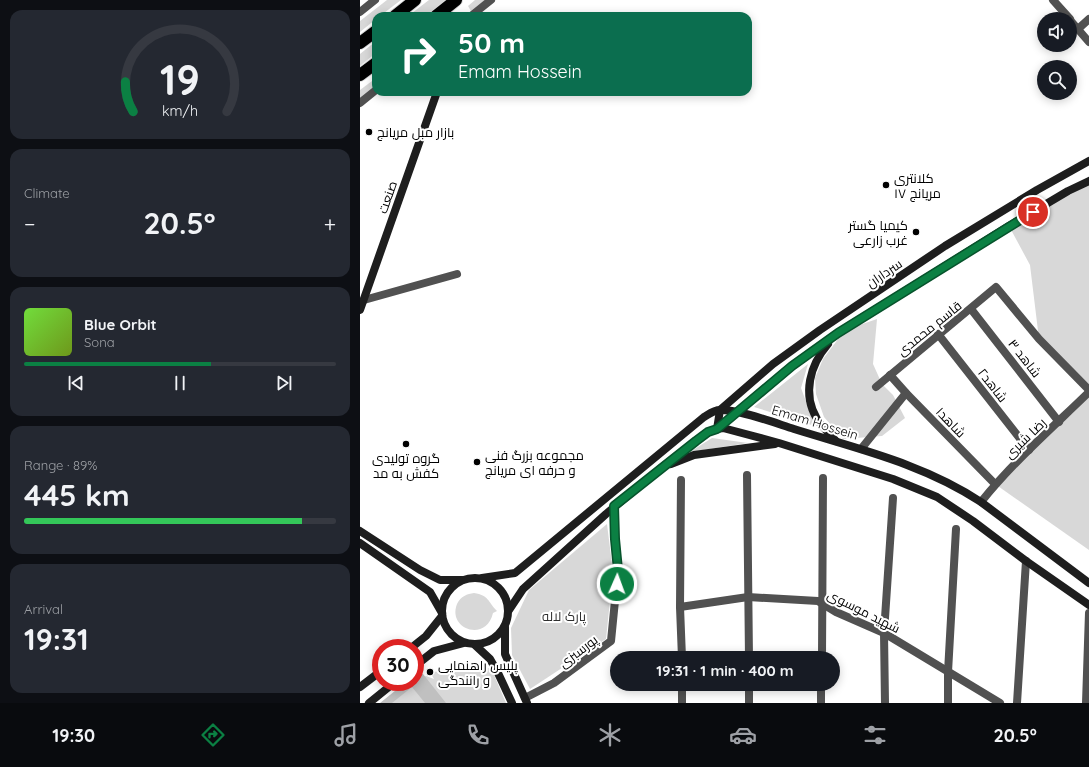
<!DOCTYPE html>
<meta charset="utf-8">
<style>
body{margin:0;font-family:Quicksand,Cairo,sans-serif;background:#242831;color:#f1f3f6;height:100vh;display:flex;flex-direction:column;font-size:15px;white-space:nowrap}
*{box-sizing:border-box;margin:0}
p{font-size:13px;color:#9ea1a6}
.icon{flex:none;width:22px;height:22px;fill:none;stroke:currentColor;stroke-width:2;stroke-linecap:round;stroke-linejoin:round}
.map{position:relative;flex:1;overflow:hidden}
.panel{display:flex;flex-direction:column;gap:10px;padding:10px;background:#0d0f14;width:360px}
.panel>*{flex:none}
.banner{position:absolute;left:12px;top:12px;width:380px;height:84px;border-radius:12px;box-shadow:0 2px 10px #0003;background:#0b6e4f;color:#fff;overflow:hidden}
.fabs{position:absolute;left:677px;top:12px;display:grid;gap:8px}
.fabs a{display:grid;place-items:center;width:40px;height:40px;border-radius:50%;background:#171b24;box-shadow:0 2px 10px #0003;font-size:20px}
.speed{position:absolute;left:12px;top:639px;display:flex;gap:8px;font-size:20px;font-weight:700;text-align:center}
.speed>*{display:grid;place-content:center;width:52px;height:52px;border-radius:50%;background:#171b24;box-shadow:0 2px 10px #0003;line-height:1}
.speed .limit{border:6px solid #d22;background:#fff;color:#111}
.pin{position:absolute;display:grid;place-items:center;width:34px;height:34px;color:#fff;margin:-17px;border:2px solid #fff;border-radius:50%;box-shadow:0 1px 4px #0007}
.me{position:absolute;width:44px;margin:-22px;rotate:2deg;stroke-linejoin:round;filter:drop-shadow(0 0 3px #0008)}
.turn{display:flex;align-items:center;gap:14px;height:84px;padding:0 20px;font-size:18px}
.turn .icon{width:52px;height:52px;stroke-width:2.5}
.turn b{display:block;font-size:28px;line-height:34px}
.big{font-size:30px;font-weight:700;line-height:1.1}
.panel .widget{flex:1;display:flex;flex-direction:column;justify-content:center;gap:6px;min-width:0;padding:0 14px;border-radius:12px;background:#242831}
.panel .dial{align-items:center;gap:0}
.dial svg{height:104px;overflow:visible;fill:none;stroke:#363941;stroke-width:7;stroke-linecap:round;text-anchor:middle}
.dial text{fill:#f1f3f6;stroke:none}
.song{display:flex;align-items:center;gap:12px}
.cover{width:48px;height:48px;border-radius:6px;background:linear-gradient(135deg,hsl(100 70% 55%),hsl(80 70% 35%))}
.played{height:4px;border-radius:2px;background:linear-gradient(90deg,#0b8043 60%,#363941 60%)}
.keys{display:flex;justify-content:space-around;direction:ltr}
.heat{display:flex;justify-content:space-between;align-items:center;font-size:22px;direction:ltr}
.charge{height:6px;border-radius:3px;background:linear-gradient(90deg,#34c759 89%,#363941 0)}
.trip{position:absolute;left:250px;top:651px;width:230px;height:40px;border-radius:20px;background:#171b24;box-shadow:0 2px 10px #0003;font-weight:700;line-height:40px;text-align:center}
.dock{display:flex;height:64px;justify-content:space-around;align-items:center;background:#090b0e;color:#9ea1a6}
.dock .icon{width:28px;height:28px}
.dock .current{color:#0b8043}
.dock b{font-size:18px;color:#f1f3f6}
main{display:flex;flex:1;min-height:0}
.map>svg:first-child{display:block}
.green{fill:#d8d8d8}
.building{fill:#c0c0c0}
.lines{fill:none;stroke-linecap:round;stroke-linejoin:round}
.highway-casing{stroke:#dbdbdb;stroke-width:14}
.street{stroke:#515151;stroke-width:8}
.secondary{stroke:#1e1e1e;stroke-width:8}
.highway{stroke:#000;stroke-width:12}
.route-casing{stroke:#07532c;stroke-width:10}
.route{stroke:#0b8043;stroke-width:7}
.poi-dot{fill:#000;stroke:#fff;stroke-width:1.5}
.labels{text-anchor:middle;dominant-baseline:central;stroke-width:4;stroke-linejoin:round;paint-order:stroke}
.poi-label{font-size:13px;fill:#000;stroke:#fff;text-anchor:start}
.street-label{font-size:13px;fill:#000;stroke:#fff}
.park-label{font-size:13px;fill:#2f2f2f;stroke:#fff}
</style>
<main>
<section class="panel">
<div class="widget dial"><svg viewBox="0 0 100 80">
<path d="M14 69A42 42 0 1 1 86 69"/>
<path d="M14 69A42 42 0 0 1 8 46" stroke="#0b8043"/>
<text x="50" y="56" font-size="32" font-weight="700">19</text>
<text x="50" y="72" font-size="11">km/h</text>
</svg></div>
<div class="widget"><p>Climate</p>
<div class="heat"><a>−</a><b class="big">20.5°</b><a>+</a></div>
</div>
<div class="widget">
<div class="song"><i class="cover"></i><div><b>Blue Orbit</b><p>Sona</p></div></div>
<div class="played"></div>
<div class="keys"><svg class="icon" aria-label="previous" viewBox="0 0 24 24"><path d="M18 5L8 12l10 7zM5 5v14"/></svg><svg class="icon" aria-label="pause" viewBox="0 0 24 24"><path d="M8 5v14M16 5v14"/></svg><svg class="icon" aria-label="next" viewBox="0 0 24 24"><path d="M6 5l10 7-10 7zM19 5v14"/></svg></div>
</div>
<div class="widget"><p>Range · 89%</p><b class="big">445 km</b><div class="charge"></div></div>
<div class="widget"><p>Arrival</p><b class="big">19:31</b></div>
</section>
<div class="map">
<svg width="729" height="703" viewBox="0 0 729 703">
<rect width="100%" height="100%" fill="#fff"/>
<g class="green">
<polygon points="27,0 41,0 20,16 16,16 16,19 0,32 0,21"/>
<polygon points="69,0 86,0 65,16 48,16"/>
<polygon points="115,0 125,0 111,11 108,6"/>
<polygon points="16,41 16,53 0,66 0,54"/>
<polygon points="16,78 16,87 0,99 0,90"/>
<polygon points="729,181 729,390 679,339 670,265 649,226"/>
<polygon points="517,319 513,364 522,384 533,395 545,418 522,436 483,439 464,417 456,394 455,378 463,359 485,330"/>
<polygon points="448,364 441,388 455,426 394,407"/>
<polygon points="729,392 729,550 635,484"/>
<polygon points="352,438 388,443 330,452"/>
<polygon points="247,524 253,572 246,639 170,689 152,655 151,628 169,590"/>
<path d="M114,593C129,595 128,602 137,611L133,613C126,643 87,629 97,604C101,596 107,594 114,593Z"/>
<polygon points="131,668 146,703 26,703 55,681 66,676 74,679 70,672"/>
</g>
<polygon class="building" points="63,674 86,703 65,703 52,687 32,703 20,703 46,682 55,682 55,675"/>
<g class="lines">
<defs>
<g id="highway">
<polyline points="35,16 55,0"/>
<polyline points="76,16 96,0"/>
<polyline points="0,43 16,31"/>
<polyline points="0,75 16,63"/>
</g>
</defs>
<use href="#highway" class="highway-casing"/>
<g class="street">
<polyline points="693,0 710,19"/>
<polyline points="0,12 15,0"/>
<polyline points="111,16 131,0"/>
<polyline points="710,20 729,42"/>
<polyline points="718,29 729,19"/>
<polyline points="0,103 16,90"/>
<polyline points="4,300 97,274"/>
<polyline points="611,309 699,422"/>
<polyline points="578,334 669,450"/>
<polyline points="530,375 546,393 635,484"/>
<polyline points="516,387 636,287 679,339 729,390"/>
<polyline points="501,449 546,393"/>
<polyline points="387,475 389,658"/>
<polyline points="321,480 320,607 322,658"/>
<path d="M621,502C653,462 692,428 729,392"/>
<polyline points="320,607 388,597 458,601 476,612 524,633 640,703"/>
<polyline points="462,658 463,478"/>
<polyline points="389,684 389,703"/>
<polyline points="165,698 194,683 251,641 258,570 255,539 254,507"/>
<polyline points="322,703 322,684"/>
<polyline points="461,703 461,684"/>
<polyline points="525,703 524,633 533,498"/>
<polyline points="588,703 588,672 596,529"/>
<polyline points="657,703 666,561"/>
<polyline points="726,703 729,613"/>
</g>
<g class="secondary">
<polyline points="0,310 77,92"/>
<path d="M468,344C450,365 442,394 457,419C462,427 470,434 476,441"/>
<polyline points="357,429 360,410 413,364 460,330 585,246 677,190 729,161"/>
<polyline points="357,429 432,366 478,333 649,226 708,191 729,181"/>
<polyline points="311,464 334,455 415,444"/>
<polyline points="0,531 60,570 80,580 102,580"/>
<polyline points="0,543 70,592 82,613"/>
<circle cx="115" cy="611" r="33"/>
<path d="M122,578L155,573L344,417C349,414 354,410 360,410C378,409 415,423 434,429C498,449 564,464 621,502L729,583"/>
<polyline points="149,610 163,589 246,514 301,468 348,432 357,429 363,428 419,443 533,479 577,497 613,521 666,561 729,605"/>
<polyline points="145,627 145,654 167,703"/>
<polyline points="115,645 130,659 138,673 152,703"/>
<polyline points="51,648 66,636 82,616"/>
<polyline points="55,666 74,651 104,643"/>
<polyline points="0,687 21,671"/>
<polyline points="9,703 35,682"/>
</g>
<use href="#highway" class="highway"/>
</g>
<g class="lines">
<defs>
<polyline id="route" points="257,584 258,570 255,539 254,506 336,441 348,432 357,429 432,366 478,333 673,212"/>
</defs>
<use href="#route" class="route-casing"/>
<use href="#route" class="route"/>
</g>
<g class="poi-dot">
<circle cx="9" cy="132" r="4"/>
<circle cx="526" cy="185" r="4"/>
<circle cx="556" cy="232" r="4"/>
<circle cx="46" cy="444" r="4"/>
<circle cx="117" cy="462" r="4"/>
<circle cx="70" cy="672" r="4"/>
</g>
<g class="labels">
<g class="poi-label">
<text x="17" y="132">بازار مبل مریانج</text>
<text x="534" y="178">کلانتری<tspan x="534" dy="15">۱۷ مریانج</tspan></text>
<text x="548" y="225" text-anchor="end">کیمیا گستر<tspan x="548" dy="15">غرب زارعی</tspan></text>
<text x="125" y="455">مجموعه بزرگ فنی<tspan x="125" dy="15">و حرفه ای مریانج</tspan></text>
<text x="46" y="458" text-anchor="middle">گروه تولیدی<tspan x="46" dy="15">کفش به مد</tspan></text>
<text x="78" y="665">پلیس راهنمایی<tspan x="78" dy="15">و رانندگی</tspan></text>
</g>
<g class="street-label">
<text transform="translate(27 197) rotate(-71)">صنعت</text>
<text transform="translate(524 273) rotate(-34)">سرداران</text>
<text transform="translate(569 328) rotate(-39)">قاسم محمدی</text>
<text transform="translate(665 358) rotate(52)">شاهد ۳</text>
<text transform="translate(633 385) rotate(52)">شاهد۲</text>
<text transform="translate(455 422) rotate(17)">Emam Hossein</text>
<text transform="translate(591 422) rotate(46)">شاهد۱</text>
<text transform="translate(665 438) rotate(-44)">رضا شیری</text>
<text transform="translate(504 611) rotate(27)">شهید موسوی</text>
<text transform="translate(218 651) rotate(-37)">پورسبزی</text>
</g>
<g class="park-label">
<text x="204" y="616">پارک لاله</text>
</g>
</g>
</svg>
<div class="fabs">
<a><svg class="icon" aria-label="sound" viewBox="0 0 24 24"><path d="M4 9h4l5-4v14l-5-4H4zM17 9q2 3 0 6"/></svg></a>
<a><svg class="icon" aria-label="search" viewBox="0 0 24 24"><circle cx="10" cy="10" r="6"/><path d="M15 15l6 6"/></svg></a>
</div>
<div class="speed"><div class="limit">30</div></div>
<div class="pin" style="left:673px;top:212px;background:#d93025"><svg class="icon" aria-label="arrive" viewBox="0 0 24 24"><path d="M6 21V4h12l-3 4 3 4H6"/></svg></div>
<svg class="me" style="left:257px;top:584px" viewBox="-20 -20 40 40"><circle r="17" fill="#0b8043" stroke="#fff" stroke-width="3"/><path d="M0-11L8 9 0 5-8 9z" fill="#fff"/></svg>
<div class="trip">19:31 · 1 min · 400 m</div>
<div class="banner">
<div class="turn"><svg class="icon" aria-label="right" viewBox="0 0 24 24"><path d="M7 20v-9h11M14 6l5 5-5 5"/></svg><div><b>50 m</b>Emam Hossein</div></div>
</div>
</div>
</main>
<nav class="dock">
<b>19:30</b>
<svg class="icon current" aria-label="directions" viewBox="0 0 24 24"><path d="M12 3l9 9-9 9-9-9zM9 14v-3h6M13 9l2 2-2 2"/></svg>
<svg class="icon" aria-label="music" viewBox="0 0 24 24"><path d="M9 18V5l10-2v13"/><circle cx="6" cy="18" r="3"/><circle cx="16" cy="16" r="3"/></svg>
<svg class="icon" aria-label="phone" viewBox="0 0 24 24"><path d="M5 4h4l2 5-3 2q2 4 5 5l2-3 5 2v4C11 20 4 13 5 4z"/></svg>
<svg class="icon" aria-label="climate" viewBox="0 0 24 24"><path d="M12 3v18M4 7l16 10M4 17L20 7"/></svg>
<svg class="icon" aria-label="car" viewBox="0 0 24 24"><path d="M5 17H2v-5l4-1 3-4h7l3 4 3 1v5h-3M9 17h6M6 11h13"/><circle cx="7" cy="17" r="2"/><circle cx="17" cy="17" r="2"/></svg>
<svg class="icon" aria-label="filters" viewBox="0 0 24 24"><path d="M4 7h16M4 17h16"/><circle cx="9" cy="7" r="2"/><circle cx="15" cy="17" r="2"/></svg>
<b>20.5°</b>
</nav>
